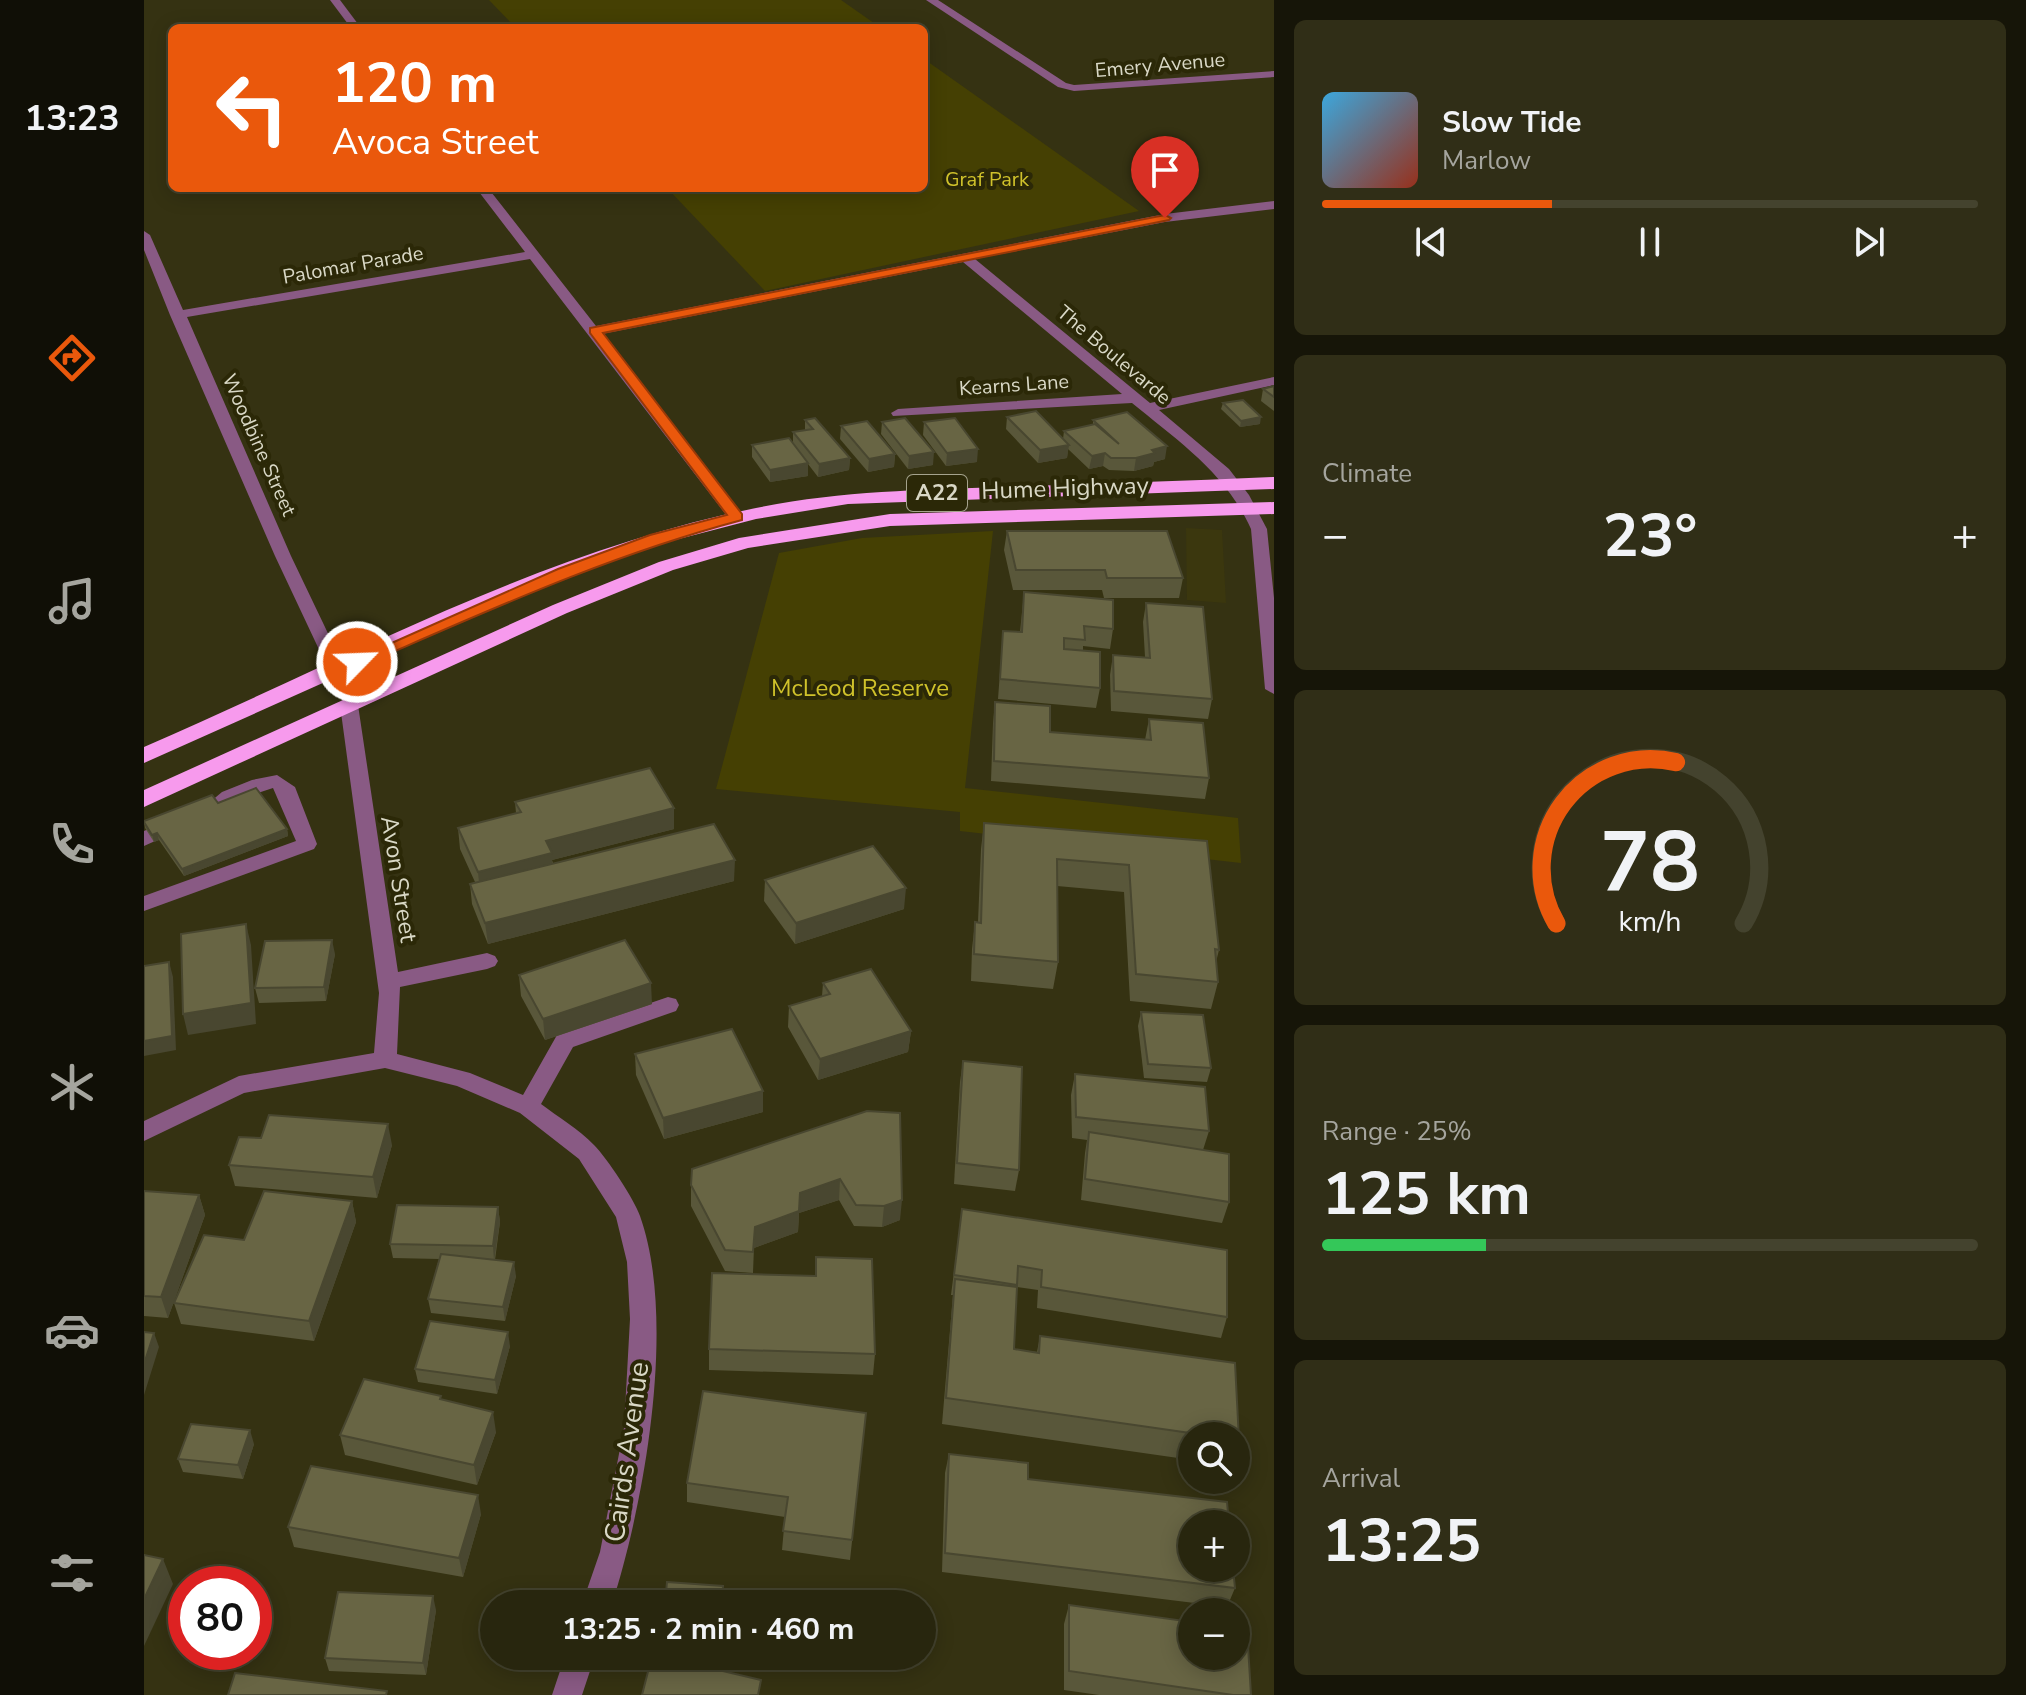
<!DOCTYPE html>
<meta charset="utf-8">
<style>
body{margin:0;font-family:"Nunito Sans",sans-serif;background:#302e17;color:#f1f3f6;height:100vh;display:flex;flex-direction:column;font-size:30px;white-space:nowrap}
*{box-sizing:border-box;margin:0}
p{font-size:26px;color:#a5a59e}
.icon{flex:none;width:44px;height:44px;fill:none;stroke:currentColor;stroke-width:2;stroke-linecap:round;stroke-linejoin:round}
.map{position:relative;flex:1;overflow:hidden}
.drawer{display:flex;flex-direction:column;gap:20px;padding:20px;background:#161508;width:752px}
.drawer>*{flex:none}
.banner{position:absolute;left:24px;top:24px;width:760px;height:168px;border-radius:12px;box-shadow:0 4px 20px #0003,0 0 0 2px #44432e;background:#ea580c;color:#fff;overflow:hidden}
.fabs{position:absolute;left:1034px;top:1422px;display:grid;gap:16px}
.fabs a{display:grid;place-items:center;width:72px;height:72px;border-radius:50%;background:#28260e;box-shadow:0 4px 20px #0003,0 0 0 2px #44432e;font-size:40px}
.speed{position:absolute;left:24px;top:1566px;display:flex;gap:16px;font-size:40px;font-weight:700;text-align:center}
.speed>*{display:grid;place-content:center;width:104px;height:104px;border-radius:50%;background:#28260e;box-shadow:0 4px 20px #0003,0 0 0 2px #44432e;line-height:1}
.speed .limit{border:12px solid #d22;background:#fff;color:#111}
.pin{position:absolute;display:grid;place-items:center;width:68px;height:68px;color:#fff;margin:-82px -34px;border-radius:50% 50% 50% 0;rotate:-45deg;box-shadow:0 0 8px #0007}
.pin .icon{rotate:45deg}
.me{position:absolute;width:88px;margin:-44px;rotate:66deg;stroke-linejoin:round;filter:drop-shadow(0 0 6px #0008)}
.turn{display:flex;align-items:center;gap:28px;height:168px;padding:0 32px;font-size:36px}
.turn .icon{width:104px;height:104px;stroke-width:2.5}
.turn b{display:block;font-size:56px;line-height:68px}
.big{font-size:60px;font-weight:700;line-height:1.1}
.drawer .widget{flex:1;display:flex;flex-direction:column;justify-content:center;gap:12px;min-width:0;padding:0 28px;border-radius:12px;background:#302e17}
.drawer .dial{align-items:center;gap:0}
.dial svg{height:208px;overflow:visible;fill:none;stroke:#44432e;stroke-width:7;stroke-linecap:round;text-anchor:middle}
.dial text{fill:#f1f3f6;stroke:none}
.song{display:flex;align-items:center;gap:24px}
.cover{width:96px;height:96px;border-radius:12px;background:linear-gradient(135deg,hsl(200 70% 55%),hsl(10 70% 35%))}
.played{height:8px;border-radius:4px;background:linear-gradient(90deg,#ea580c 35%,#44432e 35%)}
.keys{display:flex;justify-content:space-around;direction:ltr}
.heat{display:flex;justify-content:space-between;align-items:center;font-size:44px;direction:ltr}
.charge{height:12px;border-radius:6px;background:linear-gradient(90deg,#34c759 25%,#44432e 0)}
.trip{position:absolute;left:336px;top:1590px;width:456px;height:80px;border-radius:40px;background:#28260e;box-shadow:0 4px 20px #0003,0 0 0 2px #44432e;font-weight:700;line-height:80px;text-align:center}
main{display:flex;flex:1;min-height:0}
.menu{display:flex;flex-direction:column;width:144px;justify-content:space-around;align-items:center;background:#100f06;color:#a5a59e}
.menu .icon{width:56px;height:56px}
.menu .on{color:#ea580c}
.menu b{font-size:36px;color:#f1f3f6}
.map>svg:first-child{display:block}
.built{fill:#3b370e}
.green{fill:#454003}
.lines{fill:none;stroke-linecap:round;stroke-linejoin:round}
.minor{fill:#895a84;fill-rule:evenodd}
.highway{fill:#f79aed;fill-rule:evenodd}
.wall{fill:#59573a}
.shaded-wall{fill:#494730}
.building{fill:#686544;stroke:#494730;stroke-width:2}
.route{fill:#ea580c;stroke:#983908;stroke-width:2}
.labels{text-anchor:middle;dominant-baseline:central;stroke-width:8;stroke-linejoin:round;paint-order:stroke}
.far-street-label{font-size:20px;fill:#d9d8c6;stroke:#2b2807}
.far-park-label{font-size:20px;fill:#d0c22b;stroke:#2b2807}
.shield{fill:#2b2807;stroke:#a5a38d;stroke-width:2}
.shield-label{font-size:22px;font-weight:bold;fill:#d9d8c6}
.street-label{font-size:24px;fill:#d9d8c6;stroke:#2b2807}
.park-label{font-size:24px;fill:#d0c22b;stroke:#2b2807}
.near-street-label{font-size:28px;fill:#d9d8c6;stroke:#2b2807}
</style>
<main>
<nav class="menu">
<b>13:23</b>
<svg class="icon on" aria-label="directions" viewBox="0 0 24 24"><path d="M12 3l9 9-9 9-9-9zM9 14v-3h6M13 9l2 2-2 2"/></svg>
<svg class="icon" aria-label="music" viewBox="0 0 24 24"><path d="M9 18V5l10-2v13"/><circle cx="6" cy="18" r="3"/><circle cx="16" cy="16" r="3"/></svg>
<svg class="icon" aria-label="phone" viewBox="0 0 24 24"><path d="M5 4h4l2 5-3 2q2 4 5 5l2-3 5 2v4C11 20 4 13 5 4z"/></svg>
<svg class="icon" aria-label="climate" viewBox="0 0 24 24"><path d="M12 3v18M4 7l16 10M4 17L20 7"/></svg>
<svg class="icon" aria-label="car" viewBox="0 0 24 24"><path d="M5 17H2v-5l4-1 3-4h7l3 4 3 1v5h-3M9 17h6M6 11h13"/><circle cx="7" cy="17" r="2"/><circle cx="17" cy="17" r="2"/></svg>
<svg class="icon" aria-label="filters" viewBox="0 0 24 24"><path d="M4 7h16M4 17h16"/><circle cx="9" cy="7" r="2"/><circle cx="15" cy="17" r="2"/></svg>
</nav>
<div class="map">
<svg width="1130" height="1695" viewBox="0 0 1130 1695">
<rect width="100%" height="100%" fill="#353212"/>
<polygon class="built" points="1042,528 1078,530 1082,603 1043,600"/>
<g class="green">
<polygon points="345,0 697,0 737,28 372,28"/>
<polygon points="780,59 995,211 621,291 523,188 780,188"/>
<polygon points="849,531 821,788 1094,818 1097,863 816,831 816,812 572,789 635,553 718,538"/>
</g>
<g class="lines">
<g class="minor">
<polygon points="186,0 196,0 217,28 207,28"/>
<polygon points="782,0 794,0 922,83 930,85 1130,71 1130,77 930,91 914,87"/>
<path d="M332,188H344L452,326L1021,214L1130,201V209L1021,222L831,259L1006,403L1130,377V385L1015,410L1085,469L1105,495L1123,529L1130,598V694L1121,689L1107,529C1082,473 1033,440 988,403L749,416L747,413L754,409L978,394L819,262L458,334L598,514V520H586L386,259L43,317L147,556L202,671L199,675H187L131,556L26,315L0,250V231L6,235L39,310L381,252Z"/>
<path d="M205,699L214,705L254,972L343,953L351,956L354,961L351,966L343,969L256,987L253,1054L326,1073L379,1095L413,1035L524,997L532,999L535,1005L532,1011L429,1047L397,1104C414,1117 435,1129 450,1145C463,1158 490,1199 496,1216C533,1320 501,1501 468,1604H438L456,1552L480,1428L486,1319L483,1262L472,1217L435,1159L376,1113L313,1086L241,1068L100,1093L0,1141V1121L95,1076L230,1053L235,993L196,705Z"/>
<polygon points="133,775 151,787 173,844 170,849 0,911 0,896 152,841 129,788 92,800 80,810 0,846 0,831 66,802 78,792 108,780"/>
<polygon points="421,1656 451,1656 438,1695 408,1695"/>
</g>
<g class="highway">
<path d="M1130,477V489L704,504L612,519L527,541L439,571L351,606L0,763V747C199,661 397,551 612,508C694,491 775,490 858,487C949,484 1039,481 1130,477Z"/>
<polygon points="1130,502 1130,514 746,526 604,548 529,570 423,613 0,807 0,790 409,605 515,562 595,538 746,514"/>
</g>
</g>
<g class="wall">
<polygon points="1130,386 1130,411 1117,401 1119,389"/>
<polygon points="1079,403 1116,424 1096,427 1077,409"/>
<polygon points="863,417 919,439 920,431 949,425 949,420 1021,459 1010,462 1009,466 990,471 965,470 959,466 945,469 924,449 923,458 894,463 862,429"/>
<polygon points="661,420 706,458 705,470 674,477 664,464 664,476 626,482 608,457 608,445 649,442 649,432 661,430"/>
<polygon points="738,422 789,465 764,469 737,434"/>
<polygon points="780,422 833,462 802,466 779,435"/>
<polygon points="697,426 751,454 750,467 724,472 696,439"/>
<polygon points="863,531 1039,578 1035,598 960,598 958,590 869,590 860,550"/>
<polygon points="880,592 969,629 966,649 939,646 939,651 956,688 952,708 854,699 859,631 876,632"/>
<polygon points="1002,603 1068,699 1064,719 967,711 966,675 969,655 1001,657 999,622"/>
<polygon points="851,702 906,732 1001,740 1005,719 1065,778 1061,799 847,781 849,723"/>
<polygon points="371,802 530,808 530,829 408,860 409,863 590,881 344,944 328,904 326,884 331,882 316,849 314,828 372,813"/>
<polygon points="74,803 143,829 144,836 40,876 15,840 10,842 1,828 0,821"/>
<polygon points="840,823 1063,841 1075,950 1072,962 1074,982 1067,1009 986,1001 980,892 913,886 914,962 909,989 827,981 828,949 831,922 834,922 837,849"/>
<polygon points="621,880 760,909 651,944 620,901"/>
<polygon points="191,954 182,1001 115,1003 111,988"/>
<polygon points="375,975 508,1004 401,1040 377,996"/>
<polygon points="679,983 767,1031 764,1052 674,1080 644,1027 645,1006 678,996"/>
<polygon points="997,1012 1067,1068 1063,1082 1000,1078 994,1026"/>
<polygon points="491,1054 619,1091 619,1112 520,1139 492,1075"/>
<polygon points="819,1061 875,1170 871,1191 810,1184 816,1082"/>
<polygon points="931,1074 1065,1131 1059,1150 1085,1202 1078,1223 937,1200 941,1153 943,1140 928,1138 927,1095"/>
<polygon points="756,1113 756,1220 738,1227 710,1226 695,1200 655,1213 654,1232 610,1248 609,1273 581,1271 547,1206 547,1185"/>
<polygon points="248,1145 233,1198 91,1186 85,1165"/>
<polygon points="0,1191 55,1195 61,1215 24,1318 0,1316"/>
<polygon points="208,1201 212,1222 170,1341 37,1324 30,1303 100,1240"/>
<polygon points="354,1207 356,1222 351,1260 372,1276 361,1321 287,1313 284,1299 295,1259 249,1258 246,1244"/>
<polygon points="818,1209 1083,1250 1083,1317 1077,1338 893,1308 894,1290 873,1287 870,1349 893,1352 896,1336 1091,1363 1095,1440 1092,1449 1092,1436 1048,1436 1048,1460 798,1424 809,1295 807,1295"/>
<polygon points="672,1257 731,1354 729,1375 565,1370 565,1349 671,1276"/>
<polygon points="366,1346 353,1394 274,1382 271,1369"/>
<polygon points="722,1413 706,1560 638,1550 641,1517 543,1502 543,1483"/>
<polygon points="352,1432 333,1485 201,1455 196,1435"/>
<polygon points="110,1444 99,1479 39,1472 34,1459"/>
<polygon points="805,1454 884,1479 1091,1588 1083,1607 798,1572 801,1473"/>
<polygon points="337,1514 319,1577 150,1547 144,1527"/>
<polygon points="925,1605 1107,1695 955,1695 920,1690 920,1624"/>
<polygon points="292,1610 282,1675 185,1671 181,1658"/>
</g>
<g class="shaded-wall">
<polygon points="1117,417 1116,424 1096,427 1097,421"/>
<polygon points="925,445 923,458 894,463 896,450"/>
<polygon points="1023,446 1021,459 1010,462 1009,466 990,471 992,458 1008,450"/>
<polygon points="834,449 833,462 802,466 803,453"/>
<polygon points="790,452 789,465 764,469 765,456"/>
<polygon points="961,453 959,466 945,469 948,456"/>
<polygon points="751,454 750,467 724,472 725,459"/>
<polygon points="706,458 705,470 674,477 675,464"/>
<polygon points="664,463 664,476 626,482 626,470"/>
<polygon points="530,808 530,829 408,860 409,874 336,893 334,872 402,841"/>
<polygon points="143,829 144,836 40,876 38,869"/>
<polygon points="13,833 15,840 10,842 8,835"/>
<polygon points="591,860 590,881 344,944 341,923"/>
<polygon points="762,888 760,909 651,944 652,923"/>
<polygon points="102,924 107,945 112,1024 44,1035 39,1014"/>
<polygon points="188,940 191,954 182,1001 180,987"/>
<polygon points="25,962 29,977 32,1050 0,1056 0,1041"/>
<polygon points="507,983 508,1004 401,1040 399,1019"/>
<polygon points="767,1031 764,1052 674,1080 676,1059"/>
<polygon points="619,1091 619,1112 520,1139 519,1118"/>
<polygon points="244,1124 248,1145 233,1198 229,1177"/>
<polygon points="696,1179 695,1200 655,1213 654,1232 610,1248 609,1273 611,1227 656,1193"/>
<polygon points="55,1195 61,1215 24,1318 17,1297"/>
<polygon points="758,1200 756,1220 738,1227 740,1206"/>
<polygon points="208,1201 212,1222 170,1341 165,1321"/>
<polygon points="354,1207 356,1222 350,1261 349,1246"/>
<polygon points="370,1262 372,1276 361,1321 359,1307"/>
<polygon points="364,1332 366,1346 353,1394 351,1380"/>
<polygon points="10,1333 15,1347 0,1395 0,1364"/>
<polygon points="349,1412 352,1432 333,1485 330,1465"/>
<polygon points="106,1430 110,1444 99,1479 94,1465"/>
<polygon points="334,1495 337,1514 319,1577 315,1558"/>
<polygon points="19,1559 29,1584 0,1646 0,1599"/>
<polygon points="289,1596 292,1610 282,1675 279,1663"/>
</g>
<g class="building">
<polygon points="1130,386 1130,397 1119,389"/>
<polygon points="1099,400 1117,417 1097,421 1079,403"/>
<polygon points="892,411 925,445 896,450 863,417"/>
<polygon points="983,412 1023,446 1008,450 1011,453 992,458 967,458 961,453 948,456 920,431 951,424 975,444 949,420"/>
<polygon points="671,418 706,458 675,464 649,432 669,429 661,420"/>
<polygon points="761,418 790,452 765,456 738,422"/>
<polygon points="811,418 834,449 803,453 780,422"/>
<polygon points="723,421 751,454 725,459 697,426"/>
<polygon points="645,438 664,463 626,470 608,445"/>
<polygon points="863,531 1023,531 1039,578 963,578 961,570 872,570"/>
<polygon points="880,592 969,600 969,629 940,626 941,640 920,638 920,649 956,652 956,688 856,679 859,631 878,632"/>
<polygon points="1002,603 1059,607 1068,699 970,691 969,655 1006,658"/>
<polygon points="851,702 906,706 906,732 1007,740 1005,719 1059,723 1065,778 850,761"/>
<polygon points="506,768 530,808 402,841 408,853 334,872 314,828 377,812 371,802"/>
<polygon points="112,788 143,829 38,869 13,833 8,835 0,822 0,821 68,795 74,803"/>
<polygon points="840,823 1063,841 1075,950 1071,949 1074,982 992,974 985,865 913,859 914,962 830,954 831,922 837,923"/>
<polygon points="570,824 591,860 341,923 326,884"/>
<polygon points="729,846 762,888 652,923 621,880"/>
<polygon points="102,924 107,1003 39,1014 37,934"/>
<polygon points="188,940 180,987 111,988 121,941"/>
<polygon points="481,940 507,983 399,1019 375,975"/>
<polygon points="25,962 28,1036 0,1041 0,966"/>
<polygon points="727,969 767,1031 676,1059 645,1006 686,994 679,983"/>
<polygon points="997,1012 1059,1015 1067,1068 1004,1064"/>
<polygon points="588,1029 619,1091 519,1118 491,1054"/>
<polygon points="819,1061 878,1067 875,1170 813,1163"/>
<polygon points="931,1074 1061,1087 1065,1131 932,1117"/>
<polygon points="723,1111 756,1113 758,1200 740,1206 712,1205 696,1179 656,1193 655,1211 611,1227 609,1252 581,1250 547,1185 548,1169"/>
<polygon points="125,1115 244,1124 229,1177 85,1165 95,1137 117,1138"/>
<polygon points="945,1132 1085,1154 1085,1202 941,1179"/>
<polygon points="0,1191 55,1195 17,1297 0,1296"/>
<polygon points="120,1191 208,1201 165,1321 30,1303 60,1235 100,1240"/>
<polygon points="253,1205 354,1207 349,1246 246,1244"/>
<polygon points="818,1209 1083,1250 1083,1317 897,1287 898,1270 874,1266 873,1285 810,1275"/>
<polygon points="297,1254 370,1262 359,1307 284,1299"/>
<polygon points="672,1257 728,1259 731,1354 565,1349 568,1273 672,1276"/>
<polygon points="811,1279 873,1287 870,1349 895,1353 896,1336 1091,1363 1095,1440 1092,1440 1092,1436 1067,1436 802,1398"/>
<polygon points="286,1321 364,1332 351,1380 271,1369"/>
<polygon points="0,1332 10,1333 0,1364"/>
<polygon points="220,1379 297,1396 296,1399 349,1412 330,1465 196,1435"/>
<polygon points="559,1391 722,1413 708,1540 639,1531 644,1497 543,1483"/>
<polygon points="47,1424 106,1430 94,1465 34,1459"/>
<polygon points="805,1454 884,1463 884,1479 1083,1502 1085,1524 1048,1524 1048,1568 1089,1568 1091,1588 801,1553"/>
<polygon points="167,1466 334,1495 315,1558 144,1527"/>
<polygon points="0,1555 19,1559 0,1599"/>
<polygon points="523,1582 579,1586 578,1604 521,1604"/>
<polygon points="194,1592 289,1596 279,1663 181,1658"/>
<polygon points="925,1605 1048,1622 1048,1656 1092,1656 1092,1628 1103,1629 1107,1695 1089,1695 925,1671"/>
<polygon points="508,1656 515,1656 617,1680 614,1695 498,1695"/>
<polygon points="91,1673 243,1691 242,1695 84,1695"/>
</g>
<path class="route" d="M1021,215L1027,218L1025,220L459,333L598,514V520C463,556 346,610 219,665H207L205,662L414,569L506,535L583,515L446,333V328Z"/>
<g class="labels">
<g class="far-street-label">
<text transform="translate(1016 65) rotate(-5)">Emery Avenue</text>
<text transform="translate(209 265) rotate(-10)">Palomar Parade</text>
<text transform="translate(970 355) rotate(40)">The Boulevarde</text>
<text transform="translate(870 385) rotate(-4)">Kearns Lane</text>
<text transform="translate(115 445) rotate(66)">Woodbine Street</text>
</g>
<g class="far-park-label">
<text x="843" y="179">Graf Park</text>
</g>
<rect class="shield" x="763" y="475" width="60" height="36" rx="6"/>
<g class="shield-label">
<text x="793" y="493">A22</text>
</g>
<g class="street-label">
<text transform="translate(921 488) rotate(-2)">Hume Highway</text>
<text transform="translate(255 879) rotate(81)">Avon Street</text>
</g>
<g class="park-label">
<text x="716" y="688">McLeod Reserve</text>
</g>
<g class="near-street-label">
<text transform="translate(483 1452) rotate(-82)">Cairds Avenue</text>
</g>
</g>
</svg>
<div class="fabs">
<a><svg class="icon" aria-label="search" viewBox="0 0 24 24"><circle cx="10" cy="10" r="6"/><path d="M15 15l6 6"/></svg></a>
<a>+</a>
<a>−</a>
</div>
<div class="speed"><div class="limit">80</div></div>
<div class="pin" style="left:1021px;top:218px;background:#d93025"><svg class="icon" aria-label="arrive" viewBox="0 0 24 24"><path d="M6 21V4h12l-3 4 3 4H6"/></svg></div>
<svg class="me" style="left:213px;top:662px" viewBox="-20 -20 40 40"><circle r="17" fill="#ea580c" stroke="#fff" stroke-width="3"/><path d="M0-11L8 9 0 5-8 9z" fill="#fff"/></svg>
<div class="trip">13:25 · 2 min · 460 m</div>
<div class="banner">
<div class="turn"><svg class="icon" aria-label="left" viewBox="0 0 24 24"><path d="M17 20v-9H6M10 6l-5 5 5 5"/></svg><div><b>120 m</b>Avoca Street</div></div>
</div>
</div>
<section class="drawer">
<div class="widget">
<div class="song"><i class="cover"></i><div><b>Slow Tide</b><p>Marlow</p></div></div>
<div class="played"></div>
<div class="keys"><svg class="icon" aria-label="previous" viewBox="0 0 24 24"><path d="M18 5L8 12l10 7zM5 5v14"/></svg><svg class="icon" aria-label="pause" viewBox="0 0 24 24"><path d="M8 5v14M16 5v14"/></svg><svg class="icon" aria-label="next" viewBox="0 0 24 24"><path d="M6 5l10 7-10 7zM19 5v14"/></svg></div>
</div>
<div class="widget"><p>Climate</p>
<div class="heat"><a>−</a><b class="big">23°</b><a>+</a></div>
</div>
<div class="widget dial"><svg viewBox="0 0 100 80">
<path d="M14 69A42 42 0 1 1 86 69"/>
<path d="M14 69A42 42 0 0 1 60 7" stroke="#ea580c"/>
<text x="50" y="56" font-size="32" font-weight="700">78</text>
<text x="50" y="72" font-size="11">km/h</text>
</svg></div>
<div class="widget"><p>Range · 25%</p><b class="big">125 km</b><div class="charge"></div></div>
<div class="widget"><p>Arrival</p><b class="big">13:25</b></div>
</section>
</main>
